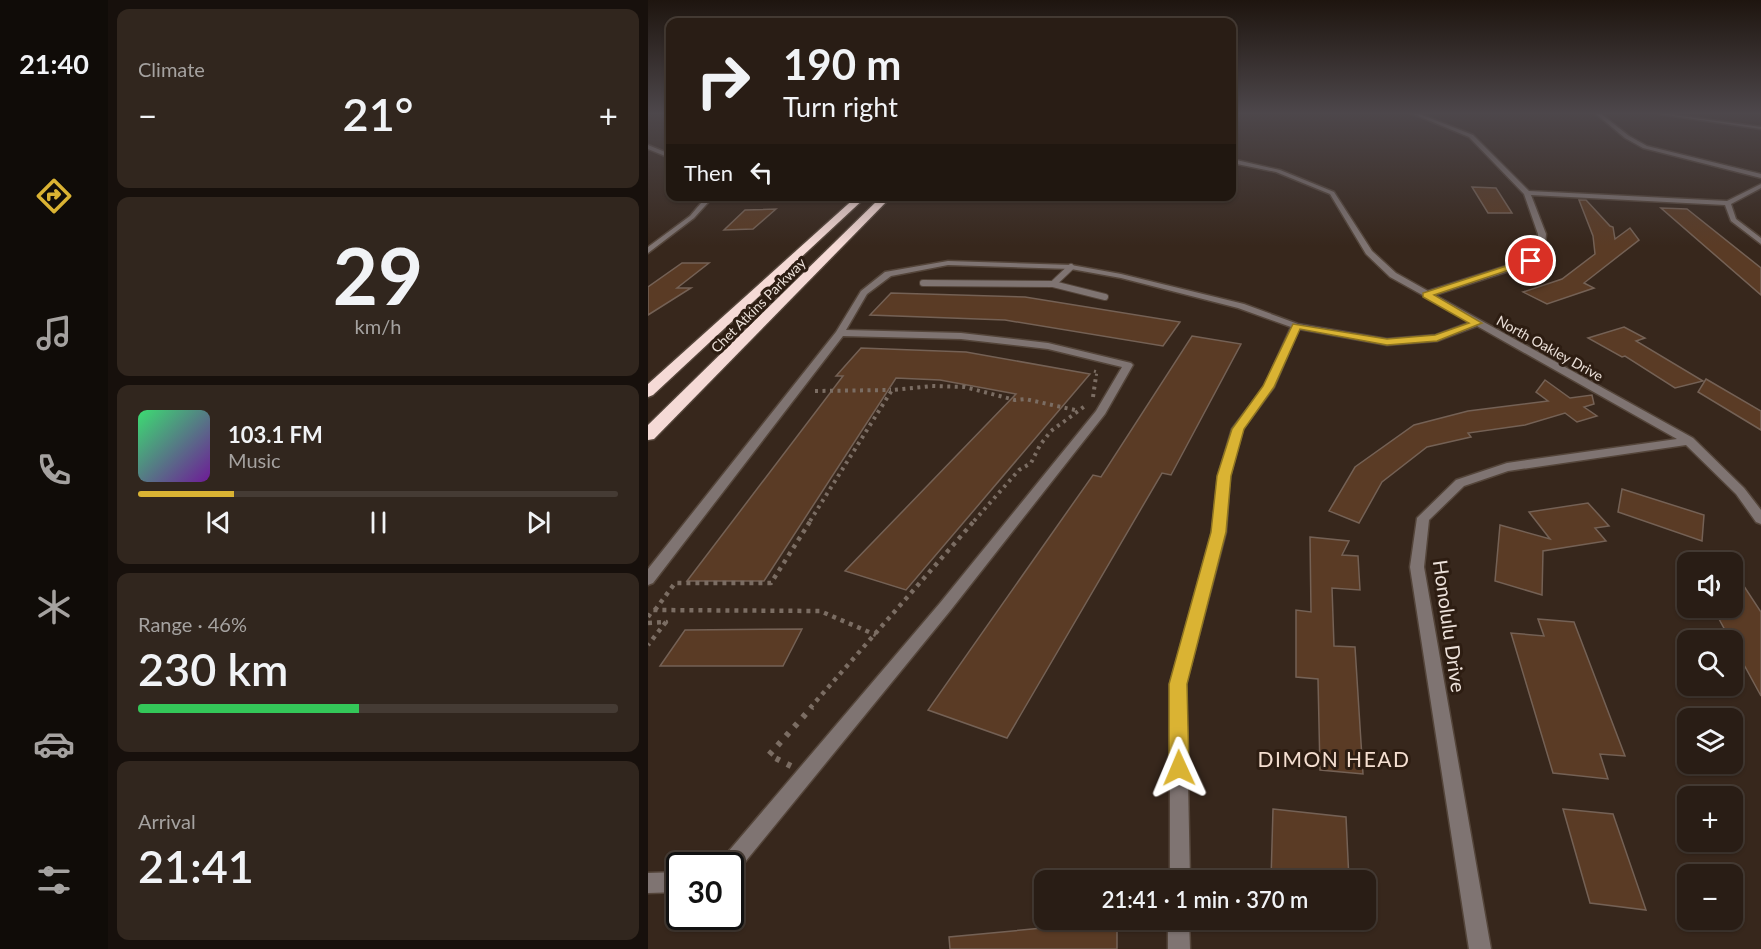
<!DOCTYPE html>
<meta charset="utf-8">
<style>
body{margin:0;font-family:Lato,sans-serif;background:#31261e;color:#f1f3f6;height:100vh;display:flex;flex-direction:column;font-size:22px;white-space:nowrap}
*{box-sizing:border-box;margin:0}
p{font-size:20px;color:#a5a2a0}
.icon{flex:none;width:33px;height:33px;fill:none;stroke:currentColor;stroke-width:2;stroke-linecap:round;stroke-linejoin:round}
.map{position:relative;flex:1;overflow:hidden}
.details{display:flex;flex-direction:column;gap:9px;padding:9px;background:#17100c;width:540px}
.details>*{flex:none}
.banner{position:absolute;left:18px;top:18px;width:570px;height:183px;border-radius:12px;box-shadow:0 2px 4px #0004,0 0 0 2px #453b34;background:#291d15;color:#f1f3f6;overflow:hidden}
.controls{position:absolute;left:1029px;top:552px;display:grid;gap:12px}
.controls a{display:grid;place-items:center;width:66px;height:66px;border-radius:12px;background:#291d15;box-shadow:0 2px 4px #0004,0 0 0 2px #453b34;font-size:30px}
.speed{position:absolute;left:18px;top:852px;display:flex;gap:12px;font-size:30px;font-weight:700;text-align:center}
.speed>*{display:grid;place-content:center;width:78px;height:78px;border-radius:50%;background:#291d15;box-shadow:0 2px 4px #0004,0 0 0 2px #453b34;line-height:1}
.speed .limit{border:3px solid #111;border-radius:9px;background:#fff;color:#111}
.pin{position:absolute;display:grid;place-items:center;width:51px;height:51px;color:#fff;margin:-26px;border:3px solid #fff;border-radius:50%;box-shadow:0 2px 6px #0007}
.me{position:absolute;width:66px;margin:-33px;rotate:359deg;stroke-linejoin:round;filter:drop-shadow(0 0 4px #0008)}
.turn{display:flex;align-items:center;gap:21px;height:126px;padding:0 18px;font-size:27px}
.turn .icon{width:78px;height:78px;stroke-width:2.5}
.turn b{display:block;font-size:42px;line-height:51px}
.then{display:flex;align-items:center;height:57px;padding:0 18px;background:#0003;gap:12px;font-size:22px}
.big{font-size:45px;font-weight:600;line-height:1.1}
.details .tile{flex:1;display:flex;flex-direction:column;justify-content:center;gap:9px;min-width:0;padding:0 21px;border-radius:12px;background:#31261e}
.details .dial{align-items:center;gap:0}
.dial b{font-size:78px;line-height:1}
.song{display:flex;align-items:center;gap:18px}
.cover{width:72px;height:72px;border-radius:9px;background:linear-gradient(135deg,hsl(140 70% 55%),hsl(280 70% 35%))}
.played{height:6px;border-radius:3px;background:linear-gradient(90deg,#dab333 20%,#453b34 20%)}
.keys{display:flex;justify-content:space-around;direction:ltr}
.heat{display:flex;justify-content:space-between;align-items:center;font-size:33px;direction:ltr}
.charge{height:9px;border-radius:4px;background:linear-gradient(90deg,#34c759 46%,#453b34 0)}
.trip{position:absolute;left:386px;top:870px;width:342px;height:60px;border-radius:12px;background:#291d15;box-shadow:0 2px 4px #0004,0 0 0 2px #453b34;font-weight:600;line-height:60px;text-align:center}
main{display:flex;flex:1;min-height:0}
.tab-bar{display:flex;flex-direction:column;width:108px;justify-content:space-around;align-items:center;background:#100c08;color:#a5a2a0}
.tab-bar .icon{width:42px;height:42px}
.tab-bar .current{color:#dab333}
.tab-bar b{font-size:27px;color:#f1f3f6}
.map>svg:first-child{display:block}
.building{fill:#5a3b25;stroke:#746155;stroke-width:1.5}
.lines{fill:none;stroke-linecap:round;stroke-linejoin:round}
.lane-casing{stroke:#54453a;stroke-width:8}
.street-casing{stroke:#54453a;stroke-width:3}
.highway-casing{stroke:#54453a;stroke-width:3}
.path-far3{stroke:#7b6d63;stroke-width:3;stroke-dasharray:2 3;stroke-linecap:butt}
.path-far2{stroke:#7b6d63;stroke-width:4;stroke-dasharray:3 4.5;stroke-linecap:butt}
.path-far1{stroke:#7b6d63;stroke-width:4.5;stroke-dasharray:4 5;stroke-linecap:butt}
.path{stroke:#7b6d63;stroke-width:6;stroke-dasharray:4.5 8;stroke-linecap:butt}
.lane{stroke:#7f7472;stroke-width:6}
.street{fill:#7f7472;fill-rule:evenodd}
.highway{fill:#f5dad6;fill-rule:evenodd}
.route{fill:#dab333;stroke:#8e7421;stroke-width:1.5}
.labels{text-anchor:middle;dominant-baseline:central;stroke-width:6;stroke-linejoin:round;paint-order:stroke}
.far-street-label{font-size:14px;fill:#ece1da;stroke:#2d1d12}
.near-street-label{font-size:20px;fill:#ece1da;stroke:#2d1d12}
.near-neighbourhood-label{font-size:21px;letter-spacing:1.5px;fill:#f5dfd1;stroke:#2d1d12}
</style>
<main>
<nav class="tab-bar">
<b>21:40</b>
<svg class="icon current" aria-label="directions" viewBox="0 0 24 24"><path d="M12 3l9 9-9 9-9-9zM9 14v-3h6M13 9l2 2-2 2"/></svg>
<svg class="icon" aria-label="music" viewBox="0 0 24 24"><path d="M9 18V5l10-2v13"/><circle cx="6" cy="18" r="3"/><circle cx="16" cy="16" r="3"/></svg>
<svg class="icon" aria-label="phone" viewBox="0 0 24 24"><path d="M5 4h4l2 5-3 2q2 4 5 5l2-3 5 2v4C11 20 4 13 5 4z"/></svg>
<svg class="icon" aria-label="climate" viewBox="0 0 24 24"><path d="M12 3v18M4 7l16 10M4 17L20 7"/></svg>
<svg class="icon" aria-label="car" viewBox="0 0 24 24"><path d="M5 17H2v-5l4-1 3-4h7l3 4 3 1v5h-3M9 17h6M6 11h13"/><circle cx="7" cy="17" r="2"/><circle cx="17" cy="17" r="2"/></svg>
<svg class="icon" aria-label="filters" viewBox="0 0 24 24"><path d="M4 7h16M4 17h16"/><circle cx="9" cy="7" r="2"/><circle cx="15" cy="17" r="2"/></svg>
</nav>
<section class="details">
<div class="tile"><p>Climate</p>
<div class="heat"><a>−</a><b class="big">21°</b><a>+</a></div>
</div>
<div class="tile dial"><b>29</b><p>km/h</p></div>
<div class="tile">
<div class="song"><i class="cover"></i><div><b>103.1 FM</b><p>Music</p></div></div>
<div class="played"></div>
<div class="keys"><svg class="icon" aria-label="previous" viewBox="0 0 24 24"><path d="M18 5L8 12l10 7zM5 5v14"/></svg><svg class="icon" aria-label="pause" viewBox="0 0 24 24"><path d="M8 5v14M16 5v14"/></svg><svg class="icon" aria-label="next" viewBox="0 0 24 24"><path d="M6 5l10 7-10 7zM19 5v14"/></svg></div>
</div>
<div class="tile"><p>Range · 46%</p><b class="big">230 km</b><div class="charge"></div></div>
<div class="tile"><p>Arrival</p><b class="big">21:41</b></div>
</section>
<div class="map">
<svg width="1113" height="949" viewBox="0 0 1113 949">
<rect width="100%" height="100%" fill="#37271c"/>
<g class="building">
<polygon points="824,187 848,188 864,213 840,213"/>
<polygon points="931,200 938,200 962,226 965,227 967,239 982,228 991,240 936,283 946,288 899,304 875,292 914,279 947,254 945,236"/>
<polygon points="1013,208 1039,209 1113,268 1113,295"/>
<polygon points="128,209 105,229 76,230 97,210"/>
<polygon points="34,263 61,263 29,288 43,288 0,315 0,287"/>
<polygon points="243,293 377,297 532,322 515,346 357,320 222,315"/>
<polygon points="976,327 997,338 988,341 1055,381 1027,388 977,356 974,357 940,338"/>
<polygon points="544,336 593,344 523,475 514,473 359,738 280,710 445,475 453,477"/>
<polygon points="213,348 318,352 442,374 258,590 197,571 368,394 292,380 248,378 116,581 39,581 195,376 188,376"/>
<polygon points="1058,379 1113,411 1113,430 1050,392"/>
<polygon points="897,380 922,398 944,395 946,404 936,407 949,416 929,422 917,413 877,425 820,433 823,437 779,447 734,482 711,523 681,511 707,467 766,425 820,411 900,401 888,392"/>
<polygon points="974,489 1056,515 1054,541 970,512"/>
<polygon points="940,503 961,526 947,528 958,541 895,551 894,595 847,581 852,525 902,539 881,512"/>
<polygon points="662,537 701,541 694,555 710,556 712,590 684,588 686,646 707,647 715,774 672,770 670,679 648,677 648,610 663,612"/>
<polygon points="1084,568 1113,612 1113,696 1065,608 1084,608"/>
<polygon points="890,619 926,622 977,756 952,754 960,779 905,773 863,633 896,636"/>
<polygon points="154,629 135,666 12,666 37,630"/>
<polygon points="625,809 698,817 701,880 623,880"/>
<polygon points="915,809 965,814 998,910 942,903"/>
<polygon points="469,921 469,949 302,949 301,937"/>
</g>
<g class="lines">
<defs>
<g id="lane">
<polyline points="275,283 405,284 423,267"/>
<polyline points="405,284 457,297"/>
</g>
<g id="street">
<polygon points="763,113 769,113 825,135 881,191 1079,201 1113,184 1113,188 1083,204 1088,219 1113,238 1113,244 1083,221 1077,205 883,195 898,234 896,255 886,263 787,295 1045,438 1096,488 1113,510 1113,524 1108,522 1088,494 1038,445 860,471 816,486 781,520 776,567 843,949 821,949 762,567 769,518 808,480 859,463 1029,439 829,326 789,341 739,345 651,329 626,387 595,429 582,476 578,532 538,684 542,880 522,880 522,684 564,532 570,476 584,429 616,387 643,327 590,308 473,278 423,269 300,265 243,276 219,294 198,330 313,333 400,343 483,363 485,365 457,414 302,611 88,873 82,875 82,866 71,866 74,859 292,603 448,411 474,367 400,349 313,339 195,336 5,583 0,585 0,569 188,332 213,291 237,272 300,261 423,265 473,274 596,304 650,324 739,339 788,335 823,322 742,277 718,254 682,194 628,172 584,163 584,159 632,170 686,192 724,251 748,273 780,291 880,259 889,252 890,234 876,194 821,137"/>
<polygon points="947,113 952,113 981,136 999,146 1113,174 1113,178 995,148 977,138"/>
<polygon points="1010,113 1113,127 1113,129 1012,114"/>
<polygon points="0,145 22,154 22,158 0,149"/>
<polygon points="59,196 66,196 46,218 0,253 0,247 42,216"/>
<polygon points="32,872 32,892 0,893 0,873"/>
<polygon points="520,920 541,920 542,949 520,949"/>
</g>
<g id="highway">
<polygon points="209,196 219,196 5,395 0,397 0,384"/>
<polygon points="234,196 244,196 6,439 0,440 0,425"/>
</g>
</defs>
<use href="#lane" class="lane-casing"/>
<use href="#street" class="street-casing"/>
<use href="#highway" class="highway-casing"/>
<polyline class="path-far3" points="446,371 449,372 448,377"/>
<g class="path-far2">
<polyline points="167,391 243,390"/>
<polyline points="445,397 448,376"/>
<polyline points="162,521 244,390 284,386 317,387 367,400 377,399 427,410"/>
<polyline points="326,521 371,470 383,463 392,445 403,431 437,406"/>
</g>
<g class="path-far1">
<polyline points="7,610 27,583 123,583 163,520"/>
<polyline points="0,617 5,610 172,611 228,635"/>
<polyline points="0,623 18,622 0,645"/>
<polyline points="162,708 327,520"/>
</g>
<polyline class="path" points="143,766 121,755 164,707"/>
<use href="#lane" class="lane"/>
<use href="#street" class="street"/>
<use href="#highway" class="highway"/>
</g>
<linearGradient id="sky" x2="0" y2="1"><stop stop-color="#1e150f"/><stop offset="0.46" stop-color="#4d474b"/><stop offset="1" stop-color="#4d474b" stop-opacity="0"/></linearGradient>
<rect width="1113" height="246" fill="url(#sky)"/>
<polygon class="route" points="880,259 888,261 786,295 834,323 789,341 739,345 652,329 626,387 596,429 583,476 578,532 539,684 541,768 538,775 531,778 524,775 521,768 521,684 563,532 569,476 584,429 615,386 645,324 739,339 787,335 821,323 775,297 775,293"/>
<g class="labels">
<g class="far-street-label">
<text transform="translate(110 305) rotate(-45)">Chet Atkins Parkway</text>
<text transform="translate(902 348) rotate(29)">North Oakley Drive</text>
</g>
<g class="near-street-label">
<text transform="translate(802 626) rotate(82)">Honolulu Drive</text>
</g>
<g class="near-neighbourhood-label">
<text x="686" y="758">DIMON HEAD</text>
</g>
</g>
</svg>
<div class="controls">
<a><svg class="icon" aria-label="sound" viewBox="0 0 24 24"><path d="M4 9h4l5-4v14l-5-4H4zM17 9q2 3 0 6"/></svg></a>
<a><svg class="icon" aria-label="search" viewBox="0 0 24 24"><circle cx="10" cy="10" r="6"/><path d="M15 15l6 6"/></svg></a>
<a><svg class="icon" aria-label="layers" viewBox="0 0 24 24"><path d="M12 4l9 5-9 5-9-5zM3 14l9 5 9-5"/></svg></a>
<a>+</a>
<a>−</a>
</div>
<div class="speed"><div class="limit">30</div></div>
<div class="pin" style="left:883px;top:261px;background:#d93025"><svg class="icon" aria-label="arrive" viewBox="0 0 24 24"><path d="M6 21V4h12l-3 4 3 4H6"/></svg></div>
<svg class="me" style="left:531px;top:768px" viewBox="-20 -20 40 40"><path d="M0-17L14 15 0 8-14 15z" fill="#dab333" stroke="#fff" stroke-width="4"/></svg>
<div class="trip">21:41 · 1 min · 370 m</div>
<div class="banner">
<div class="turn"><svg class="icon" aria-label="right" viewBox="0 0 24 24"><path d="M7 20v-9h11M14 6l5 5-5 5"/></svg><div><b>190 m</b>Turn right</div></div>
<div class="then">Then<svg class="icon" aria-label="left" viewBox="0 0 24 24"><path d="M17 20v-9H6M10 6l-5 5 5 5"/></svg></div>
</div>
</div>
</main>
